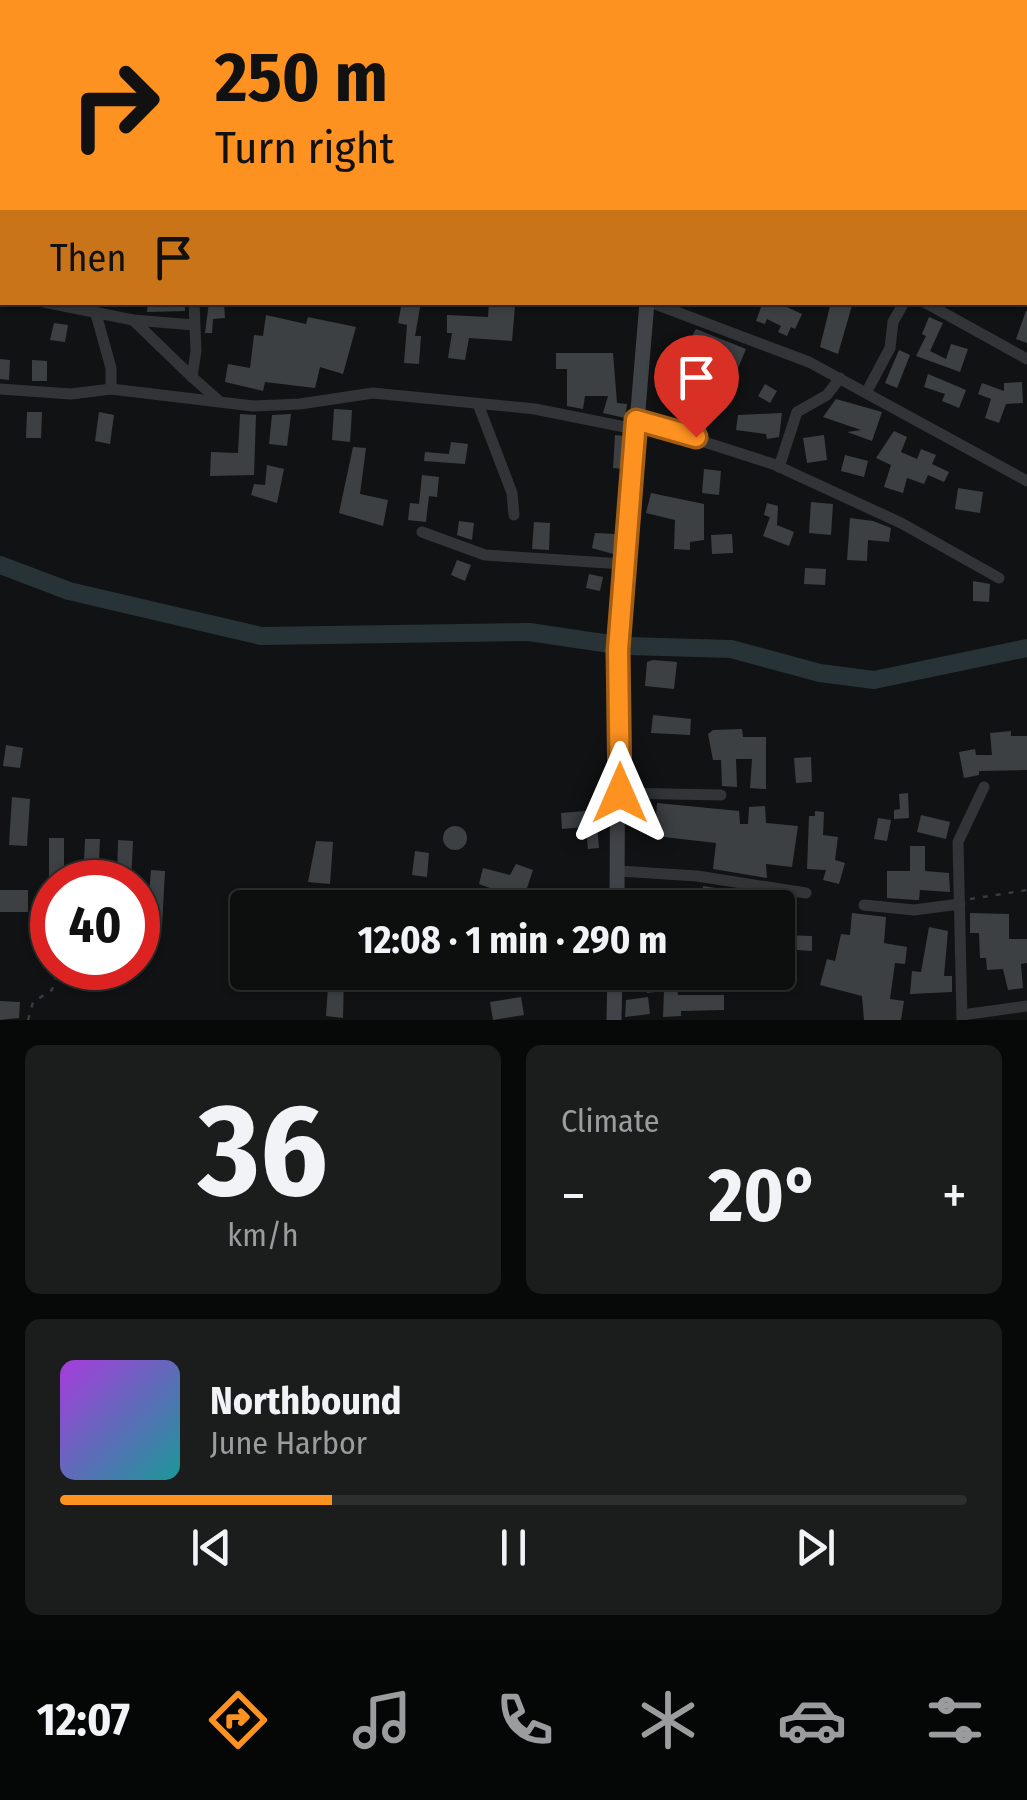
<!DOCTYPE html>
<meta charset="utf-8">
<style>
body{margin:0;font-family:"Fira Sans Condensed",sans-serif;background:#1b1c1c;color:#f1f3f6;height:100vh;display:flex;flex-direction:column;font-size:38px;white-space:nowrap}
*{box-sizing:border-box;margin:0}
p{font-size:32px;color:#9a9c9e}
.icon{flex:none;width:55px;height:55px;fill:none;stroke:currentColor;stroke-width:2;stroke-linecap:round;stroke-linejoin:round}
.map{position:relative;height:1020px;overflow:hidden}
.details{display:flex;flex-direction:column;gap:25px;padding:25px;background:#070808;flex:1}
.details>*{flex:none}
.top-card{position:absolute;left:0px;top:0px;width:1028px;height:305px;box-shadow:0 2px 8px #0004,0 0 0 2px #2d2e2e;background:#fd9220;color:#111;overflow:hidden}
.speed{position:absolute;left:30px;top:860px;display:flex;gap:20px;font-size:50px;font-weight:700;text-align:center}
.speed>*{display:grid;place-content:center;width:130px;height:130px;border-radius:50%;background:#0d0e0e;box-shadow:0 2px 8px #0004,0 0 0 2px #2d2e2e;line-height:1}
.speed .limit{border:15px solid #d22;background:#fff;color:#111}
.pin{position:absolute;display:grid;place-items:center;width:85px;height:85px;color:#fff;margin:-102px -42px;border-radius:50% 50% 50% 0;rotate:-45deg;box-shadow:0 0 10px #0007}
.pin .icon{rotate:45deg}
.me{position:absolute;width:110px;margin:-55px;rotate:0deg;stroke-linejoin:round;filter:drop-shadow(0 0 8px #0008)}
.turn{display:flex;align-items:center;gap:35px;height:210px;padding:0 50px;font-size:45px}
.turn .icon{width:130px;height:130px;stroke-width:2.5}
.turn b{display:block;font-size:70px;line-height:85px}
.then{display:flex;align-items:center;height:95px;padding:0 50px;background:#0003;gap:20px;font-size:38px}
.big{font-size:75px;font-weight:700;line-height:1.1}
.details .card{flex:1;display:flex;flex-direction:column;justify-content:center;gap:15px;min-width:0;padding:0 35px;border-radius:15px;background:#1b1c1c}
.details .dial{align-items:center;gap:0}
.dial b{font-size:130px;line-height:1}
.song{display:flex;align-items:center;gap:30px}
.cover{width:120px;height:120px;border-radius:15px;background:linear-gradient(135deg,hsl(280 70% 55%),hsl(180 70% 35%))}
.played{height:10px;border-radius:5px;background:linear-gradient(90deg,#fd9220 30%,#2d2e2e 30%)}
.keys{display:flex;justify-content:space-around;direction:ltr}
.heat{display:flex;justify-content:space-between;align-items:center;font-size:55px;direction:ltr}
.details .tiles{flex:1;display:grid;gap:25px;grid-template-columns:1fr 1fr}
.card:last-child{grid-column:span 2}
.trip{position:absolute;left:230px;top:890px;width:565px;height:100px;border-radius:10px;background:#0d0e0e;box-shadow:0 2px 8px #0004,0 0 0 2px #2d2e2e;font-weight:700;line-height:100px;text-align:center}
.menu{display:flex;height:160px;justify-content:space-around;align-items:center;background:#050606;color:#9a9c9e}
.menu .icon{width:70px;height:70px}
.menu .on{color:#fd9220}
.menu b{font-size:45px;color:#f1f3f6}
.map>svg:first-child{display:block}
.lines{fill:none;stroke-linecap:round;stroke-linejoin:round}
.river{stroke:#273337;stroke-width:18}
.building{fill:#3d4043}
.path{stroke:#383b3f;stroke-width:2.5;stroke-dasharray:5 8;stroke-linecap:butt}
.lane{stroke:#323438;stroke-width:5}
.street{stroke:#323438;stroke-width:11}
.secondary{stroke:#404348;stroke-width:15}
.route-casing{stroke:#a45f15;stroke-width:25}
.route{stroke:#fd9220;stroke-width:18}
</style>
<div class="map">
<svg width="1027" height="1020" viewBox="0 0 1027 1020">
<rect width="100%" height="100%" fill="#111213"/>
<g class="lines">
<g class="river">
<polyline points="0,565 69,591 261,636 529,632 610,644"/>
<polyline points="628,646 731,649 820,673 874,680 1027,648"/>
</g>
</g>
<g class="building">
<polygon points="148,302 185,302 185,311 147,312"/>
<polygon points="209,302 224,302 225,318 213,319 212,333 205,333"/>
<polygon points="402,302 421,302 415,336 421,336 419,364 404,363 407,325 398,323"/>
<polygon points="763,302 776,302 802,314 795,329 791,327 787,336 778,332 781,326 767,319 765,324 756,321"/>
<polygon points="831,302 853,302 838,354 820,347"/>
<polygon points="489,304 515,306 512,341 469,338 465,360 448,358 452,333 447,333 447,315 488,317"/>
<polygon points="1026,311 1027,311 1027,343 1016,339"/>
<polygon points="266,315 306,324 308,317 356,327 343,374 320,367 315,388 265,382 263,391 225,382 228,364 250,368 254,335 263,336"/>
<polygon points="929,317 943,323 930,351 946,359 951,344 968,349 960,372 916,356 926,336 922,334"/>
<polygon points="54,323 68,325 65,342 50,340"/>
<polygon points="696,329 746,349 736,373 723,367 725,361 689,342"/>
<polygon points="899,350 910,355 897,388 885,383"/>
<polygon points="556,353 613,353 617,403 627,404 625,418 603,413 608,396 585,396 583,409 567,406 567,369 556,369"/>
<polygon points="0,359 10,360 9,380 0,379"/>
<polygon points="32,360 47,361 47,381 32,381"/>
<polygon points="928,374 966,390 959,408 942,401 945,394 924,387"/>
<polygon points="1022,382 1023,403 1006,404 999,423 985,418 991,399 978,394 982,383 1004,391 1004,383"/>
<polygon points="765,384 777,391 770,403 758,396"/>
<polygon points="836,399 882,412 872,441 847,432 861,430 823,417"/>
<polygon points="334,409 352,410 350,442 332,440"/>
<polygon points="27,412 42,412 41,438 26,438"/>
<polygon points="99,412 114,415 110,444 95,441"/>
<polygon points="782,413 779,437 767,439 766,434 736,430 738,415"/>
<polygon points="240,414 256,415 254,475 210,476 211,452 238,453"/>
<polygon points="291,414 287,446 269,444 272,415"/>
<polygon points="894,431 907,437 901,452 917,459 921,449 936,455 932,464 949,472 944,482 928,475 924,484 907,478 903,493 884,487 891,465 876,458"/>
<polygon points="615,435 624,436 622,469 613,468"/>
<polygon points="824,435 827,460 807,463 803,438"/>
<polygon points="451,442 468,444 465,464 424,461 425,452 449,454"/>
<polygon points="353,447 366,448 360,494 388,500 383,526 339,513"/>
<polygon points="845,455 868,461 864,477 841,471"/>
<polygon points="267,465 284,469 277,503 251,495 254,484 265,485"/>
<polygon points="704,469 721,471 719,495 702,493"/>
<polygon points="422,475 439,477 437,497 429,496 426,522 408,520 410,503 419,504"/>
<polygon points="958,488 983,492 980,513 955,509"/>
<polygon points="651,493 704,504 704,540 690,542 690,550 674,549 675,520 646,513"/>
<polygon points="811,502 833,504 831,535 809,533"/>
<polygon points="767,503 778,506 777,525 794,532 789,546 763,536 770,517 764,515"/>
<polygon points="850,518 873,521 891,528 889,542 868,540 867,561 847,560"/>
<polygon points="459,521 474,523 472,540 457,535"/>
<polygon points="534,522 550,523 549,550 532,549"/>
<polygon points="595,533 616,534 613,554 592,548"/>
<polygon points="732,534 733,553 712,554 711,535"/>
<polygon points="457,560 471,565 465,581 451,575"/>
<polygon points="805,568 826,569 825,585 804,584"/>
<polygon points="589,574 603,577 600,591 586,588"/>
<polygon points="973,581 990,584 989,602 973,601"/>
<polygon points="653,660 677,662 674,689 645,686 647,662"/>
<polygon points="653,715 691,719 690,735 651,733"/>
<polygon points="742,729 743,737 766,737 766,789 750,788 752,759 736,759 737,787 722,786 721,760 713,760 708,734 713,730"/>
<polygon points="1011,731 1011,736 1027,736 1027,770 979,771 979,775 964,778 959,752 975,749 976,755 992,755 990,733"/>
<polygon points="6,745 23,748 20,768 3,766"/>
<polygon points="811,757 812,782 796,783 794,758"/>
<polygon points="908,793 909,818 894,819 894,810 900,809 899,794"/>
<polygon points="12,797 30,799 27,846 9,845"/>
<polygon points="657,803 739,811 740,824 748,824 749,807 765,806 766,823 798,826 792,867 766,864 767,878 713,869 716,843 655,836"/>
<polygon points="596,810 599,848 588,849 586,827 562,829 561,813"/>
<polygon points="815,811 824,812 823,835 838,837 835,860 845,863 839,884 823,880 826,870 807,869 809,816 815,816"/>
<polygon points="921,815 950,822 946,839 917,832"/>
<polygon points="878,818 891,820 887,841 874,839"/>
<circle cx="455" cy="838" r="12"/>
<rect x="49" y="838" width="15" height="44"/>
<polygon points="85,839 100,839 98,882 83,882"/>
<polygon points="118,840 133,841 131,882 117,882"/>
<polygon points="316,841 333,842 330,884 308,882"/>
<polygon points="910,846 925,846 925,871 949,873 950,892 920,890 919,900 915,900 887,898 887,871 910,871"/>
<polygon points="415,851 429,853 427,877 412,875"/>
<polygon points="516,864 533,870 523,900 479,884 483,868 510,875"/>
<polygon points="151,870 165,871 162,927 146,927"/>
<polygon points="703,886 790,900 791,928 778,926 778,905 741,901 741,908 702,908"/>
<rect x="0" y="890" width="28" height="22"/>
<polygon points="852,913 886,917 884,943 907,947 905,964 895,963 890,999 904,1001 901,1020 864,1020 862,996 820,985 827,959 835,961 841,934 850,935"/>
<polygon points="970,913 1009,914 1009,939 1027,939 1027,963 1021,964 1023,988 1008,990 1003,969 987,970 986,958 980,958 979,933 970,933"/>
<polygon points="929,927 948,931 944,976 952,976 952,992 910,994 912,971 921,972"/>
<polygon points="785,935 812,936 812,951 783,949"/>
<polygon points="70,968 96,968 95,984 70,983"/>
<polygon points="329,972 344,972 343,1018 326,1016"/>
<polygon points="675,972 678,995 724,995 724,1010 681,1011 681,1016 663,1017 664,991 647,993 644,976"/>
<polygon points="521,997 524,1015 493,1020 490,1002"/>
<polygon points="648,997 650,1014 625,1017 626,1000"/>
<polygon points="0,1001 20,1002 19,1018 0,1020"/>
</g>
<g class="lines">
<g class="path">
<polyline points="970,899 1027,890"/>
<polyline points="28,1020 33,1002 52,990 58,968"/>
</g>
<polyline class="lane" points="588,972 614,975"/>
<g class="street">
<polyline points="529,0 529,2"/>
<polyline points="732,0 737,2"/>
<polyline points="19,2 20,0"/>
<polyline points="131,2 131,0"/>
<polyline points="637,2 637,0"/>
<polyline points="654,2 663,0"/>
<polyline points="885,2 886,0"/>
<polyline points="1012,2 1014,0"/>
<polyline points="0,48 2,44"/>
<polyline points="0,67 2,67"/>
<polyline points="1025,111 1027,112"/>
<polyline points="1025,230 1027,231"/>
<polyline points="0,278 2,278"/>
<polyline points="44,302 133,320 194,325"/>
<polyline points="194,302 196,351 192,377 218,400"/>
<polyline points="650,302 809,362 1027,481"/>
<polyline points="924,302 1027,359"/>
<polyline points="96,314 111,368 111,389"/>
<polyline points="133,320 192,377"/>
<polyline points="0,389 71,394 111,389 253,406 300,404 373,393 535,409 635,429"/>
<polyline points="866,393 890,348 893,322 904,302"/>
<polyline points="478,404 512,493 514,515"/>
<polyline points="636,420 773,464 901,523 999,578"/>
<polyline points="779,467 797,412 827,395 840,378"/>
<polyline points="422,532 485,555 623,564"/>
<polyline points="620,793 721,795"/>
<polyline points="619,871 697,876 806,893"/>
<polyline points="864,905 914,910 960,904"/>
<polyline points="962,1015 1027,1006"/>
<polyline points="962,1020 958,842 984,787"/>
</g>
<g class="secondary">
<polyline points="761,2 762,0"/>
<polyline points="617,908 618,650 647,302"/>
<polyline points="614,1020 615,972"/>
</g>
</g>
<g class="lines">
<defs>
<polyline id="route" points="620,793 618,650 636,420 696,437"/>
</defs>
<use href="#route" class="route-casing"/>
<use href="#route" class="route"/>
</g>
</svg>
<div class="speed"><div class="limit">40</div></div>
<div class="pin" style="left:696px;top:437px;background:#d93025"><svg class="icon" aria-label="arrive" viewBox="0 0 24 24"><path d="M6 21V4h12l-3 4 3 4H6"/></svg></div>
<svg class="me" style="left:620px;top:793px" viewBox="-20 -20 40 40"><path d="M0-17L14 15 0 8-14 15z" fill="#fd9220" stroke="#fff" stroke-width="4"/></svg>
<div class="trip">12:08 · 1 min · 290 m</div>
<div class="top-card">
<div class="turn"><svg class="icon" aria-label="right" viewBox="0 0 24 24"><path d="M7 20v-9h11M14 6l5 5-5 5"/></svg><div><b>250 m</b>Turn right</div></div>
<div class="then">Then<svg class="icon" aria-label="arrive" viewBox="0 0 24 24"><path d="M6 21V4h12l-3 4 3 4H6"/></svg></div>
</div>
</div>
<section class="details">
<div class="tiles">
<div class="card dial"><b>36</b><p>km/h</p></div>
<div class="card"><p>Climate</p>
<div class="heat"><a>−</a><b class="big">20°</b><a>+</a></div>
</div>
<div class="card">
<div class="song"><i class="cover"></i><div><b>Northbound</b><p>June Harbor</p></div></div>
<div class="played"></div>
<div class="keys"><svg class="icon" aria-label="previous" viewBox="0 0 24 24"><path d="M18 5L8 12l10 7zM5 5v14"/></svg><svg class="icon" aria-label="pause" viewBox="0 0 24 24"><path d="M8 5v14M16 5v14"/></svg><svg class="icon" aria-label="next" viewBox="0 0 24 24"><path d="M6 5l10 7-10 7zM19 5v14"/></svg></div>
</div>
</div>
</section>
<nav class="menu">
<b>12:07</b>
<svg class="icon on" aria-label="directions" viewBox="0 0 24 24"><path d="M12 3l9 9-9 9-9-9zM9 14v-3h6M13 9l2 2-2 2"/></svg>
<svg class="icon" aria-label="music" viewBox="0 0 24 24"><path d="M9 18V5l10-2v13"/><circle cx="6" cy="18" r="3"/><circle cx="16" cy="16" r="3"/></svg>
<svg class="icon" aria-label="phone" viewBox="0 0 24 24"><path d="M5 4h4l2 5-3 2q2 4 5 5l2-3 5 2v4C11 20 4 13 5 4z"/></svg>
<svg class="icon" aria-label="climate" viewBox="0 0 24 24"><path d="M12 3v18M4 7l16 10M4 17L20 7"/></svg>
<svg class="icon" aria-label="car" viewBox="0 0 24 24"><path d="M5 17H2v-5l4-1 3-4h7l3 4 3 1v5h-3M9 17h6M6 11h13"/><circle cx="7" cy="17" r="2"/><circle cx="17" cy="17" r="2"/></svg>
<svg class="icon" aria-label="filters" viewBox="0 0 24 24"><path d="M4 7h16M4 17h16"/><circle cx="9" cy="7" r="2"/><circle cx="15" cy="17" r="2"/></svg>
</nav>
